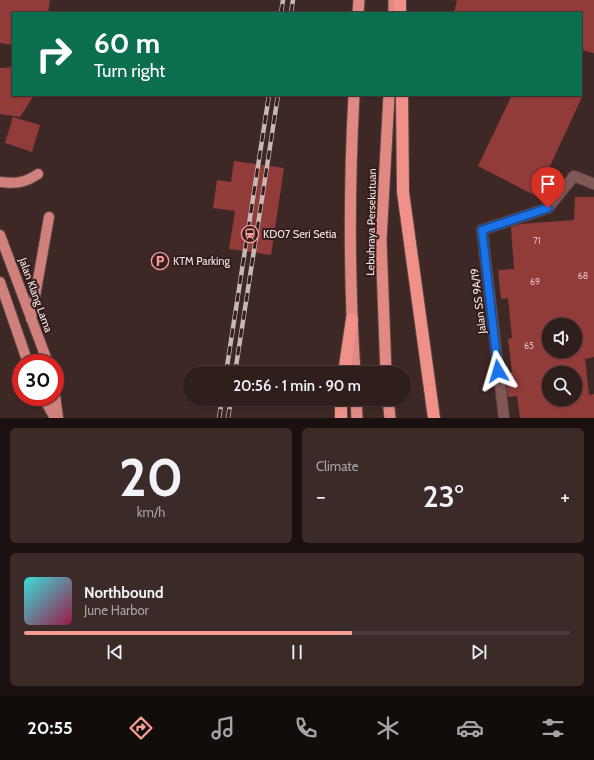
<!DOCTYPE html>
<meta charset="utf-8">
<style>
body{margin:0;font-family:Cabin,sans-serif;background:#3a2b29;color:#f1f3f6;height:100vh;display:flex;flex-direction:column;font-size:15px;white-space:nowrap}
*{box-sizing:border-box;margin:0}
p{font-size:13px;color:#a7a2a3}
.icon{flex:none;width:22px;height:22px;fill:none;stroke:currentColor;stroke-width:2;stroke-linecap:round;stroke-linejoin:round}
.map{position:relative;height:418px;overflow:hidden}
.panel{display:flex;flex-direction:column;gap:10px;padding:10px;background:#19100f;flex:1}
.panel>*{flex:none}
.hud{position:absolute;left:12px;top:12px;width:570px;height:84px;border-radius:0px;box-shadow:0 1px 3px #0004,0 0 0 1px #493c3b;background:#0b6e4f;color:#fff;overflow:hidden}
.buttons{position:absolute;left:542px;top:318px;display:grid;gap:8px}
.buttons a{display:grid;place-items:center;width:40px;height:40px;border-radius:50%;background:#2e1e1c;box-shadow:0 1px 3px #0004,0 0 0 1px #493c3b;font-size:20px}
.speed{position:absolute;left:12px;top:354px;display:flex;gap:8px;font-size:20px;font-weight:700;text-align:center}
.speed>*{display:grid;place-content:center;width:52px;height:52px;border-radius:50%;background:#2e1e1c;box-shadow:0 1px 3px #0004,0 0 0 1px #493c3b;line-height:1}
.speed .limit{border:6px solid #d22;background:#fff;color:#111}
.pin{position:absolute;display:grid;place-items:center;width:34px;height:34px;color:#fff;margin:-41px -17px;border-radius:50% 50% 50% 0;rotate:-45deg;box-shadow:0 0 4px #0007}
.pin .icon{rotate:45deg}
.me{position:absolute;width:44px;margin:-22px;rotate:353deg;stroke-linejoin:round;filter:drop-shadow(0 0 3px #0008)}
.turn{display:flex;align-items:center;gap:14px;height:84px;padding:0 16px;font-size:18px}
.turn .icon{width:52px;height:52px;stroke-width:2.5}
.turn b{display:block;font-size:28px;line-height:34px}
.big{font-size:30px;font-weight:600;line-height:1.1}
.panel .tile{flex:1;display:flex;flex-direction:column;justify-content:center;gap:6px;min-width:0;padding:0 14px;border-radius:6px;background:#3a2b29}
.panel .dial{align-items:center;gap:0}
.dial b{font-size:52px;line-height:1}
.song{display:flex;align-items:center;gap:12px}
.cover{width:48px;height:48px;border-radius:6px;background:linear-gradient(135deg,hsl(180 70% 55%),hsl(340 70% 35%))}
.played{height:4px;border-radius:2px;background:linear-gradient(90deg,#f59c95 60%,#493c3b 60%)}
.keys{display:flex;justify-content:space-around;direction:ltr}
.heat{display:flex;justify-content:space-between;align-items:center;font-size:22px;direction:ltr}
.panel .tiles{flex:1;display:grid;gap:10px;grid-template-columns:1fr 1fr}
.tile:last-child{grid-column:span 2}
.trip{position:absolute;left:183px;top:366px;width:228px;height:40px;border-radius:20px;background:#2e1e1c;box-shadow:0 1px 3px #0004,0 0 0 1px #493c3b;font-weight:600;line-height:40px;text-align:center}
.tab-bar{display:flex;height:64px;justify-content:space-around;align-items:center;background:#120c0b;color:#a7a2a3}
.tab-bar .icon{width:28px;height:28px}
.tab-bar .on{color:#f59c95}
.tab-bar b{font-size:18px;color:#f1f3f6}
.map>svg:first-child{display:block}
.building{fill:#913c39;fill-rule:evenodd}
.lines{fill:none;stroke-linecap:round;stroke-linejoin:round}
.minor-casing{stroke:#5b4745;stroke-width:12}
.primary-casing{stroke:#5b4745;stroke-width:12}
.trunk-casing{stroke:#5b4745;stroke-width:13}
.motorway-casing{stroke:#5b4745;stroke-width:14}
.minor{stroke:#805956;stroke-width:10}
.primary{stroke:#d0817b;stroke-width:10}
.trunk{stroke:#e08982;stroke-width:11}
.motorway{stroke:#ef9189;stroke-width:12}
.rail-casing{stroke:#c8b7b5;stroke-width:4.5}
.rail{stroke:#331e1d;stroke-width:3;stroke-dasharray:9;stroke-linecap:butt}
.route-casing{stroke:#114b97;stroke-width:10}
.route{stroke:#1a73e8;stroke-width:7}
.labels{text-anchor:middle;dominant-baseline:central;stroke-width:4;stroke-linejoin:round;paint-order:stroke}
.number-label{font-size:9px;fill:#ddbcba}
.street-label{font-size:11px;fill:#f6e7e5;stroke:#331e1d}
.poi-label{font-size:11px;fill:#f6e7e5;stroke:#331e1d;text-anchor:start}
</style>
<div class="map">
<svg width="594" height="418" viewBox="0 0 594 418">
<rect width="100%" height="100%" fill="#3e2826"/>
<g class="building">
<polygon points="0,0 50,0 48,13 13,13 13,45 0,43"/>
<polygon points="457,0 594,0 594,53 581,50 581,13 454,13"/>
<polygon points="13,67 13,95 34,95 20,117 0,114 0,68"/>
<polygon points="512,95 583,95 536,196 478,166"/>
<polygon points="13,117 40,125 32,152 5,143"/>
<polygon points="234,161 284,168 271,255 229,249 235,211 213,208 217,180 231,182"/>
<path d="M575,197H594V357L585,359L589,395L594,394V418H520L517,396L508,397L505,373L512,372L508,339L512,338L508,298L501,299L498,270L514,269L511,227L521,224L574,220ZM575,322V351H549V325ZM549,373H575V399L549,401Z"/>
</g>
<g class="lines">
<defs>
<polyline id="minor" points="504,418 482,230 548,208 574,176 594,184"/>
<g id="primary">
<path d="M0,182C15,184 25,183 38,174"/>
<polyline points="0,235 48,363"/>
<polyline points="0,282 28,363"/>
<polyline points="31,319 49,217"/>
<polyline points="55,395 58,418"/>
<polyline points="43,397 55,418"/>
</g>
<g id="trunk">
<polyline points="358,13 359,0"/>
<polyline points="394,13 394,0"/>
<path d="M354,95C349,187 349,281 355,373"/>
<polyline points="386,373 381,240 389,95"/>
<polyline points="356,399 357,418"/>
<polyline points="388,399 390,418"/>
</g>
<g id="motorway">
<polyline points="400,0 400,13"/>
<polyline points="402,95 403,192 434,418"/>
<polyline points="344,373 352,319"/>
<polyline points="341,399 341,418"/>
</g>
</defs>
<use href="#minor" class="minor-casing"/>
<use href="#primary" class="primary-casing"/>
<use href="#trunk" class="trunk-casing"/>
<use href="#motorway" class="motorway-casing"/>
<use href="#minor" class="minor"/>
<use href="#primary" class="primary"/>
<use href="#trunk" class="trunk"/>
<use href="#motorway" class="motorway"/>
<defs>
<g id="rail">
<polyline points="281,13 283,0"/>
<polyline points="291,13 293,0"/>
<polyline points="226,373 269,95"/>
<polyline points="235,373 278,95"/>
<polyline points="219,418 222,399"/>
<polyline points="228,418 231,399"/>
</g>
</defs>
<use href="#rail" class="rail-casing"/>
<use href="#rail" class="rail"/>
</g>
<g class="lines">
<defs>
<polyline id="route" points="498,371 482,230 548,208"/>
</defs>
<use href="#route" class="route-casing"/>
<use href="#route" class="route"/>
</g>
<defs>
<symbol id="station-ring" viewBox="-11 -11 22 22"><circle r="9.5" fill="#331e1d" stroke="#f59c95" stroke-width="1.5"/><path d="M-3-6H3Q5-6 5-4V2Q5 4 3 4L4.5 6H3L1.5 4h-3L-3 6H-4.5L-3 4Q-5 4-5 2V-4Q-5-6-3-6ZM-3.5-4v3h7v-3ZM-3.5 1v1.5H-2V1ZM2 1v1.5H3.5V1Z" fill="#f59c95"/></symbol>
<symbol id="parking-ring" viewBox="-11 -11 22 22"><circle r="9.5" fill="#331e1d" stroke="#f59c95" stroke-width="1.5"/><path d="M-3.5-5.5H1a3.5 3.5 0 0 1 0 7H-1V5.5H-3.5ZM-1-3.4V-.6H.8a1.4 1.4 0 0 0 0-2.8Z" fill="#f59c95"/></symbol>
</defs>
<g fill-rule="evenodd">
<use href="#station-ring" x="240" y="224" width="20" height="20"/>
<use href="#parking-ring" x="150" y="251" width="20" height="20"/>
</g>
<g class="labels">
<g class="number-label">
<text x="537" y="240">71</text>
<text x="583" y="275">68</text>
<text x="535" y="281">69</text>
<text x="529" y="345">65</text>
</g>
<g class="street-label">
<text transform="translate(371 222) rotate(-89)">Lebuhraya Persekutuan</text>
<text transform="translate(36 295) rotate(70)">Jalan Klang Lama</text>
<text transform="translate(478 301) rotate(-97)">Jalan SS 9A/19</text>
</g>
<g class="poi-label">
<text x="263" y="234">KD07 Seri Setia</text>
<text x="173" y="261">KTM Parking</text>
</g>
</g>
</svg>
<div class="buttons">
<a><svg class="icon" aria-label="sound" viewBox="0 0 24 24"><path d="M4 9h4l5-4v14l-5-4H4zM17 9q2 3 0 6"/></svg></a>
<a><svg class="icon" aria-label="search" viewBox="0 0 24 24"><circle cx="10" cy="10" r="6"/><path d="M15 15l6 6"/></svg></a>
</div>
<div class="speed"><div class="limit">30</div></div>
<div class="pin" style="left:548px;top:208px;background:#d93025"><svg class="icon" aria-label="arrive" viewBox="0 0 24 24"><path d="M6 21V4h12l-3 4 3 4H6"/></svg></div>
<svg class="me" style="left:498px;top:371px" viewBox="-20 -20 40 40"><path d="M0-17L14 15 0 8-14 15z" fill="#1a73e8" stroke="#fff" stroke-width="4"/></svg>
<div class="trip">20:56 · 1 min · 90 m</div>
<div class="hud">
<div class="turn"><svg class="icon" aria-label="right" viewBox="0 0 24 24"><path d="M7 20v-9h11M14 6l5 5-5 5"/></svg><div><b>60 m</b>Turn right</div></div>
</div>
</div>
<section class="panel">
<div class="tiles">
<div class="tile dial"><b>20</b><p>km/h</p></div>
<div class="tile"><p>Climate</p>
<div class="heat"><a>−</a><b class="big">23°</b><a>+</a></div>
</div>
<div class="tile">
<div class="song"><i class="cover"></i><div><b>Northbound</b><p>June Harbor</p></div></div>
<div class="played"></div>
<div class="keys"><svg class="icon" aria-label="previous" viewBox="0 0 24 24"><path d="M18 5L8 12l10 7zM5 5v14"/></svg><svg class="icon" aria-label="pause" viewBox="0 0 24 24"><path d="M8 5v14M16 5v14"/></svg><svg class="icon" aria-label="next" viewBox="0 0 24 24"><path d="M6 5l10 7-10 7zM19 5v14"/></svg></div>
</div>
</div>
</section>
<nav class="tab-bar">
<b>20:55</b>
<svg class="icon on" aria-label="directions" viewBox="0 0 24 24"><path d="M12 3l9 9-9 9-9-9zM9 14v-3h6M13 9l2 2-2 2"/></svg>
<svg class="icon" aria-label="music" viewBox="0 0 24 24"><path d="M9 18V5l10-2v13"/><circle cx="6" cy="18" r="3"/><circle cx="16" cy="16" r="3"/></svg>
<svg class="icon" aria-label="phone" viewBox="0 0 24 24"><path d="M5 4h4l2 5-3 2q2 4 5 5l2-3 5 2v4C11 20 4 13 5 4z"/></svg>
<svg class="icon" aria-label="climate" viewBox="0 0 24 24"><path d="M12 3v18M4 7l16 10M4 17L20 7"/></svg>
<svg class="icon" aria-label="car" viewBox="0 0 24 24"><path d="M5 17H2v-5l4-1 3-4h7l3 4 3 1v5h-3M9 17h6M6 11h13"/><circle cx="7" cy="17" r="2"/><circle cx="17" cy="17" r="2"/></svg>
<svg class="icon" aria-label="filters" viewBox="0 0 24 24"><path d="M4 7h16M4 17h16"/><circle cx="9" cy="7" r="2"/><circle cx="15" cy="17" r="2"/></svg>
</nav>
